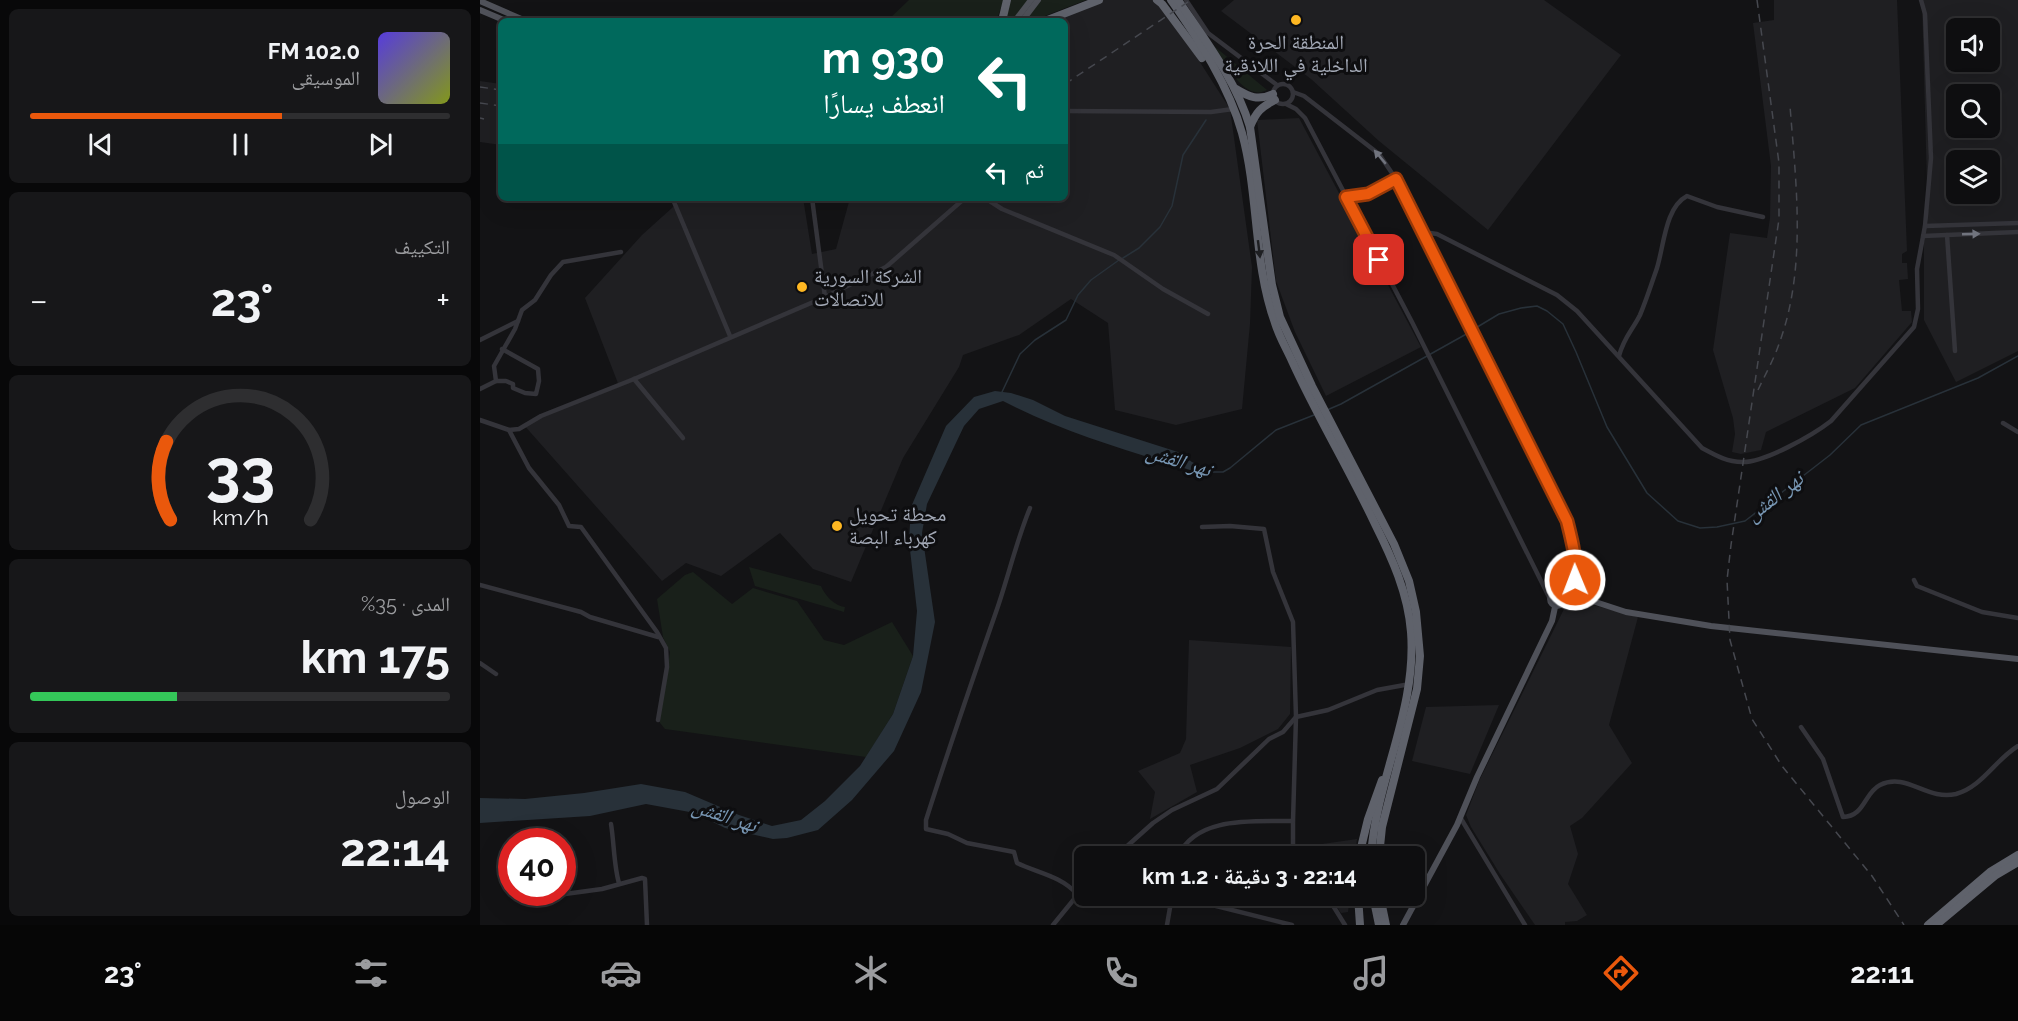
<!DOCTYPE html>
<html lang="ar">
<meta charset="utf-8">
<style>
body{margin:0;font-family:Raleway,"Noto Naskh Arabic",sans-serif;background:#171719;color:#f1f3f6;direction:rtl;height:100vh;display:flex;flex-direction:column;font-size:22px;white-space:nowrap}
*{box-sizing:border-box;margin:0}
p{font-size:20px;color:#9b9c9f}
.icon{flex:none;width:33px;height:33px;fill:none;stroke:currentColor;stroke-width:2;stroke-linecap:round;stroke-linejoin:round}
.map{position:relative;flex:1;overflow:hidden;direction:ltr}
.side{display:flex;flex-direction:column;gap:9px;padding:9px;background:#080809;width:480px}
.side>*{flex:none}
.banner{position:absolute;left:18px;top:18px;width:570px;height:183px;border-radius:9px;box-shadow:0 6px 24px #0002,0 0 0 2px #2e2e30;direction:rtl;background:#00695c;color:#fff;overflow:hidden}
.controls{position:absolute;left:1466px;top:18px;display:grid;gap:12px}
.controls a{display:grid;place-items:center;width:54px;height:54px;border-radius:9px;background:#0e0e10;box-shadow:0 6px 24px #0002,0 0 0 2px #2e2e30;font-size:30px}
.speed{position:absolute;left:18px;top:828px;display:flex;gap:12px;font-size:30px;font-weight:700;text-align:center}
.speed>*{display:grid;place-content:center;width:78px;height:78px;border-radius:50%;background:#0e0e10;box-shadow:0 6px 24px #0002,0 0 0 2px #2e2e30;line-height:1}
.speed .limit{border:9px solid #d22;background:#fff;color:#111}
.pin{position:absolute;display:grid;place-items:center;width:51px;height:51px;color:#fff;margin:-26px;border-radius:12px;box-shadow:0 3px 9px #0006}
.me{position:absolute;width:66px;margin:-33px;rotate:359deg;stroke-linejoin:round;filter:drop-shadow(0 0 4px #0008)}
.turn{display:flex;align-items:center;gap:21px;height:126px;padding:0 24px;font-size:27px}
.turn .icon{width:78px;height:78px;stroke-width:2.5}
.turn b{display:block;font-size:42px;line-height:51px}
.then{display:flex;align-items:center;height:57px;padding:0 24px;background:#0003;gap:12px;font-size:22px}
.big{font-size:45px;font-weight:700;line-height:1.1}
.side .tile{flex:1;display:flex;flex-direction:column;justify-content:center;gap:9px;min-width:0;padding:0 21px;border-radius:9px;background:#171719}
.side .dial{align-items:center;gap:0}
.dial svg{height:156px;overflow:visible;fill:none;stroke:#2e2e30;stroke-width:7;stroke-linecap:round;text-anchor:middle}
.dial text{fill:#f1f3f6;stroke:none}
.song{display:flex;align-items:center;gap:18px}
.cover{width:72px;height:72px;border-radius:9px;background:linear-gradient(135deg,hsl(250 70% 55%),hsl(70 70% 35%))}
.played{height:6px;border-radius:3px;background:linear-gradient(90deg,#ea580c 60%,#2e2e30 60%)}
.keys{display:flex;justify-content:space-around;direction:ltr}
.heat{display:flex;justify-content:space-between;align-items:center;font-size:33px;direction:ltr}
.charge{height:9px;border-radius:4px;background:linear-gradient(90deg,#34c759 35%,#2e2e30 0)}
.trip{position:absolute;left:594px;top:846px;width:351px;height:60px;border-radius:9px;background:#0e0e10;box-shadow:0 6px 24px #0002,0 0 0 2px #2e2e30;font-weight:700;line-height:60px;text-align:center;direction:rtl}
.tabs{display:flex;height:96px;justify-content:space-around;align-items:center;background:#060606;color:#9b9c9f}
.tabs .icon{width:42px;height:42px}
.tabs .selected{color:#ea580c}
.tabs b{font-size:27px;color:#f1f3f6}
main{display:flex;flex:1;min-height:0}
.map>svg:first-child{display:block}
.built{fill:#1f1f22;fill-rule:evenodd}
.green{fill:#19201a}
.water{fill:#283139}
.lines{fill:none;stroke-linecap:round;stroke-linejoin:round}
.stream{stroke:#283139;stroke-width:1.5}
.minor{stroke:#34343a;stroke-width:4.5}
.major{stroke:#4f5159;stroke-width:6}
.highway{stroke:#5f626b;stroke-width:8}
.rail{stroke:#46484f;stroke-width:1.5;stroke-dasharray:8 6;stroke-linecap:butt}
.oneway{fill:#71747e}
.oneway2{fill:#1e1f22}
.route-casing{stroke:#983908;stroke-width:15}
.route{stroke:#ea580c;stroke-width:10}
.poi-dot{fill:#feb722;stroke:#0e0e10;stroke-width:2}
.labels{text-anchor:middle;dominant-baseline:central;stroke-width:6;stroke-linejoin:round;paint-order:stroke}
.poi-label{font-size:20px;fill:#a3a9b6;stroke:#0e0e10;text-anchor:start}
.water-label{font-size:21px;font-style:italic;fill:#7897b4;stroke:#0e0e10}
</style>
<main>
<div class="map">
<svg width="1538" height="925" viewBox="0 0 1538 925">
<rect width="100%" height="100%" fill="#131315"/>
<g class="built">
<polygon points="610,0 680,0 750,109 772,267 770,324 762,409 696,425 635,410 628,323 591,299 539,335 483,355 479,367 423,458 371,582 333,569 300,533 241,576 206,563 182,581 43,424 139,386 105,298 162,235 203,198 323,198 332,254 356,249 370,198 585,198 585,21 570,21"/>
<polygon points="754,0 1064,0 1141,55 1008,230 899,141 831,79 741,11"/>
<polygon points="1294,0 1417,0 1427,251 1422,254 1422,263 1427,263 1428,279 1419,280 1422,311 1431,311 1432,322 1375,388 1286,432 1281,450 1261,454 1252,452 1255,434 1253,418 1233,350 1250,233 1287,238 1290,218 1291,166 1273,23 1294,20"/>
<path d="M1442,0H1538V351L1476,382L1444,320V242L1448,222ZM1476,28H1509V62H1476ZM1476,94H1509V128H1476ZM1476,160H1509V194H1476Z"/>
<polygon points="0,81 21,84 21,145 0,142"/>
<polygon points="819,118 941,347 846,396 815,332 796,281 777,120"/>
<polygon points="1098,601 1158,617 1129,725 1152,763 1102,818 1090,826 1098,854 1088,884 1107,915 1097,921 1085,922 1085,925 1055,925 1020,874 991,827 986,815 999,781 1084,609 1090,602"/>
<polygon points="709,640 811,647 810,714 798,729 760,748 710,765 717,792 670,819 675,792 658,771 700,753 706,739"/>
<polygon points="1019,705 990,774 932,761 946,707"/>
<polygon points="877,839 875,856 822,856 842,844"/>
<polygon points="850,896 870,896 868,912 861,913"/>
</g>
<g class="green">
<polygon points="429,0 524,0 516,21 407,21"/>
<polygon points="531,0 548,0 532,21 525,21"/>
<polygon points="561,0 606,0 552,21 544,21"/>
<path d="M734,46L787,90C764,103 745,61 734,46Z"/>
<path d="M269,567L341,586C345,596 355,606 365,607L364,612L275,586Z"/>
<polygon points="213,572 252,604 273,588 317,601 344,640 364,645 412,622 433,656 413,714 386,757 185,729 180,723 180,719 190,652 183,637 177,599 205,575"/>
</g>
<path class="water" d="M515,391L531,393L553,400L585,416L698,452L712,462L734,473C714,474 704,467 685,462C628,445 576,428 523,401L499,409L484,426L447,504L442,533L455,622L441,692L414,751L372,800L338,830L307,838L293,839L245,828L215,813L166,804L110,816L0,823V798L45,799L104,793L161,784L205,792L259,815L292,826L321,820L345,801L380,766L413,714L433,656L437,611L429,541L431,507L466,426L494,397Z"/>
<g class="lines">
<g class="stream">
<polyline points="643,258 659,248 680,227 692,206 703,155 726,120"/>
<polyline points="994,329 1019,314 1041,308 1057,306 1067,311 1083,324 1096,352 1127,427 1167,493 1198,521 1220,528 1237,527 1265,521 1350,455 1381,425 1498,378 1538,356"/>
<polyline points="522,392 540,354 555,340 586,320 598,295 611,280 639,260"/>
<polyline points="847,410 861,404 990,332"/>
<polyline points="733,472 743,472 750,468 796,430 834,415"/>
</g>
<g class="minor">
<polyline points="706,0 728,33 797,85"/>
<circle cx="803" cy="94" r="10"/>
<path d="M813,92L824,96L899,154L916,179L1087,521C1094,548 1101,567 1088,593L1083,595"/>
<polyline points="806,104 816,109 825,118 932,322 1069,597"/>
<polyline points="585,111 731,112 753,109"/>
<polyline points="866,197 888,194 916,179"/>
<polyline points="198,198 194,202 250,336"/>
<polyline points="332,198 345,297"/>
<polyline points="505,198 522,209 634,255 683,289 728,314"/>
<polyline points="1445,226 1538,223"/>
<path d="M943,232L957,234L1077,295L1097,311L1222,448C1235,455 1247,462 1262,462C1284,463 1333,435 1351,421L1434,327L1438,309L1437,269L1445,226L1451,158L1445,14L1441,0"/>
<polyline points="1467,235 1475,351"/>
<polyline points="1443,236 1538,232"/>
<polyline points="0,340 38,321"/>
<path d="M1139,356C1144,337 1152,331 1160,315C1166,301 1171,285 1176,271C1184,249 1184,208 1207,196L1237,207L1283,217"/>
<polyline points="154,379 203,438"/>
<polyline points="16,381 26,381 33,384 33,388 45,393 56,394 59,381 58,369 22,349"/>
<polyline points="0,389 16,381 14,366 35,329 42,310 55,300 71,275 83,262 141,252"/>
<polyline points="0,420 29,430 39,429 61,416 154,379 345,297 406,267 485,198"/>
<polyline points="1523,423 1538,432"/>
<polyline points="29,430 49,468 79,505 89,526 101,527 177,632 186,648 187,667 178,720"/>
<path d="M550,508C536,542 528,578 516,612C492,681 468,751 446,820V829L468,834L487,843L534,852L537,863C558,873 581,876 597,894"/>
<polyline points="1434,580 1437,586 1502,612 1538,618"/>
<polyline points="0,585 101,612 110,617 178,637"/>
<polyline points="0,663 16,674"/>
<path d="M1321,727L1343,759L1363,817C1385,816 1384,793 1400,785C1427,772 1447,801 1476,794C1502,787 1516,759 1538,746"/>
<polyline points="980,817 1045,925"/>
<polyline points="813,821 813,844 817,856"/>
<path d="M131,824C134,842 134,867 139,883"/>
<polyline points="636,856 673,823 692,810 737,789 789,739 803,732 816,717 848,710 897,690 930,684"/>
<path d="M698,856C717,815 775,822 813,821L816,717L813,622L793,572L784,529L750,526L722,527"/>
<polyline points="696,896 812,925"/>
<polyline points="847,896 865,925"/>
<polyline points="48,899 122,889 162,878 165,879 167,925"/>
<polyline points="573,925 604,887"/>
<polyline points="687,925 692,896"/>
</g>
<g class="major">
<polyline points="0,1 46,21"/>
<polyline points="0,10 26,21"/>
<polyline points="535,21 551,0"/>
<polyline points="542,21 558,0"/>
<circle cx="1077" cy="599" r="7"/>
<polyline points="1088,593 1146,612 1231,626 1538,659"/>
<polyline points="923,925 977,825 997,777 1072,621 1075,607"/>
</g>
<g class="highway">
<polyline points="677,0 682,4 722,58"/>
<path d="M691,0C719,40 749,86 762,133C779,195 773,262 795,323C799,336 806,348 812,361C837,416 869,469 895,524C912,558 928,593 931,632C937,710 896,780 891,856"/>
<path d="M698,0C725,40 756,80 770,127L792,285L800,317L832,386L914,544L929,581L936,612L940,656L937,689L902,827L899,856"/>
<polyline points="522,21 527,0"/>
<polyline points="565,21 619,0"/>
<path d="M756,89C769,97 778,101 793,94"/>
<path d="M770,127C776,112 781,107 795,100"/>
<polyline points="879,856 888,819 902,780"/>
<polyline points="878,896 880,925"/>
<polyline points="893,896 899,925"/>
<polyline points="900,896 906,925"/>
<polyline points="1448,925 1510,872 1538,855"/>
<polyline points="1456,925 1516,875 1538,862"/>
</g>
<g class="rail">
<polyline points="1277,0 1299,163 1299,219 1251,545 1247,580 1250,640 1272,719 1302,766 1392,876 1424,925"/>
<polyline points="585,84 711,0"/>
<polyline points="0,87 21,90"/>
<polyline points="0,103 21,106"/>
<polyline points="0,118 4,119"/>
<path d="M1278,390C1285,375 1294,359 1299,344C1327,268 1316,184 1310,106"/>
</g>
</g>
<defs><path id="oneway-solid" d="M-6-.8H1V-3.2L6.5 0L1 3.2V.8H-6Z" transform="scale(1.5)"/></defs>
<g class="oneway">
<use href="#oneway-solid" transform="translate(900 157) rotate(-130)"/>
<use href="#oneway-solid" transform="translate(1491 234) rotate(-2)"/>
</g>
<use class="oneway2" href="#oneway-solid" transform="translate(779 249) rotate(83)"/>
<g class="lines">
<defs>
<path id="route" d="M899,260L866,197L888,194L916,179L1087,521C1092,541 1097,559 1095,580"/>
</defs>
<use href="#route" class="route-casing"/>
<use href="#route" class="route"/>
</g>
<g class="poi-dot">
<circle cx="816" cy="20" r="6"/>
<circle cx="322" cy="287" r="6"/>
<circle cx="357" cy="526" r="6"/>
</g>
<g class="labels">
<g class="poi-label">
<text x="816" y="42" text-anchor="middle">المنطقة الحرة<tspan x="816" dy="23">الداخلية في اللاذقية</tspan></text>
<text x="334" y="276">الشركة السورية<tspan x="334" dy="23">للاتصالات</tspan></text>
<text x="369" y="514">محطة تحويل<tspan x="369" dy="23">كهرباء البصة</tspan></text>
</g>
<g class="water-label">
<text transform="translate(699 460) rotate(17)">نهر القش</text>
<text transform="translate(1294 496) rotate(-38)">نهر القش</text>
<text transform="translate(245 815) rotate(18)">نهر القش</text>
</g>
</g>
</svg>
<div class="controls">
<a><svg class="icon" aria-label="sound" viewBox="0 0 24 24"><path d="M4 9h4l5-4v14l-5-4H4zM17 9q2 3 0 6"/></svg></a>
<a><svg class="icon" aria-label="search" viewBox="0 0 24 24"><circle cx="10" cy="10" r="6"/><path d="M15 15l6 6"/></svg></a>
<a><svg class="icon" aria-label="layers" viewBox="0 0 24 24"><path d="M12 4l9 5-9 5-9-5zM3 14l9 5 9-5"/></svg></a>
</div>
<div class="speed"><div class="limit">40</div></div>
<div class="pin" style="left:899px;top:260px;background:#d93025"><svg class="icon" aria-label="arrive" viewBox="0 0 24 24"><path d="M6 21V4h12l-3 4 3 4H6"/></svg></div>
<svg class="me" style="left:1095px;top:580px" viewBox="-20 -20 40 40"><circle r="17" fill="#ea580c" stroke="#fff" stroke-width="3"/><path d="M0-11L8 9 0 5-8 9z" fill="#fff"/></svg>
<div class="trip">22:14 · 3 دقيقة · 1.2 km</div>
<div class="banner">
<div class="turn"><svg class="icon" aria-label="left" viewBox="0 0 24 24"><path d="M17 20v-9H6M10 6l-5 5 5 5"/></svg><div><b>930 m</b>انعطف يسارًا</div></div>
<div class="then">ثم<svg class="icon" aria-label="left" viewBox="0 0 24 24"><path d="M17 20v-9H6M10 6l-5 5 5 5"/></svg></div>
</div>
</div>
<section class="side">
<div class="tile">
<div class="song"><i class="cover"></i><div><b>102.0 FM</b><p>الموسيقى</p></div></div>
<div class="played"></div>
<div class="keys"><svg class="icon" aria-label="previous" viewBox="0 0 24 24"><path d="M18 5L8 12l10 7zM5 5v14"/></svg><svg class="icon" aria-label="pause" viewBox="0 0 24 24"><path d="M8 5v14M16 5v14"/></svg><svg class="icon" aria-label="next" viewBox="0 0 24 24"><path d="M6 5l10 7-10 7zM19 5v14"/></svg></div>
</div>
<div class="tile"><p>التكييف</p>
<div class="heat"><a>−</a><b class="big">23°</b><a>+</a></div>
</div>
<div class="tile dial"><svg viewBox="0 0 100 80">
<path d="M14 69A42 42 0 1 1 86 69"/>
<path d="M14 69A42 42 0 0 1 12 29" stroke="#ea580c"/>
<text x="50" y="56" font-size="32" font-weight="700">33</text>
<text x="50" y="72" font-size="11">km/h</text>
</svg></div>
<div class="tile"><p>المدى · 35%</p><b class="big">175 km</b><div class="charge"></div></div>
<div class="tile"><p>الوصول</p><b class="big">22:14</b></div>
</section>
</main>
<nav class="tabs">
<b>22:11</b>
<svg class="icon selected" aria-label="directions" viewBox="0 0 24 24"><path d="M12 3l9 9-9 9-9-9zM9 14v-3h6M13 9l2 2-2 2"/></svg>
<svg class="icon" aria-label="music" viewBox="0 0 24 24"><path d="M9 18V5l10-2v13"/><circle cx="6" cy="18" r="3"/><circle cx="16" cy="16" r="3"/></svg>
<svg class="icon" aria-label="phone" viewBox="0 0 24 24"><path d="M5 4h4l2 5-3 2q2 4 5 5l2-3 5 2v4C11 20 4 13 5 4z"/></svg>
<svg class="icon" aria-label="climate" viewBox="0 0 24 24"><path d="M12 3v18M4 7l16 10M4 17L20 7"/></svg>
<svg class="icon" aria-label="car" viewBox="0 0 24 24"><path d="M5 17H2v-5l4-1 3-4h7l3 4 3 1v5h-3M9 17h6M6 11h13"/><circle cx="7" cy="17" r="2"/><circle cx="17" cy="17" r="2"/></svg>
<svg class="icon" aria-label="filters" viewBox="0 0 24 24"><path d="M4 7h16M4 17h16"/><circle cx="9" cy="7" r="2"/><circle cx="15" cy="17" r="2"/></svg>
<b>23°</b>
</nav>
